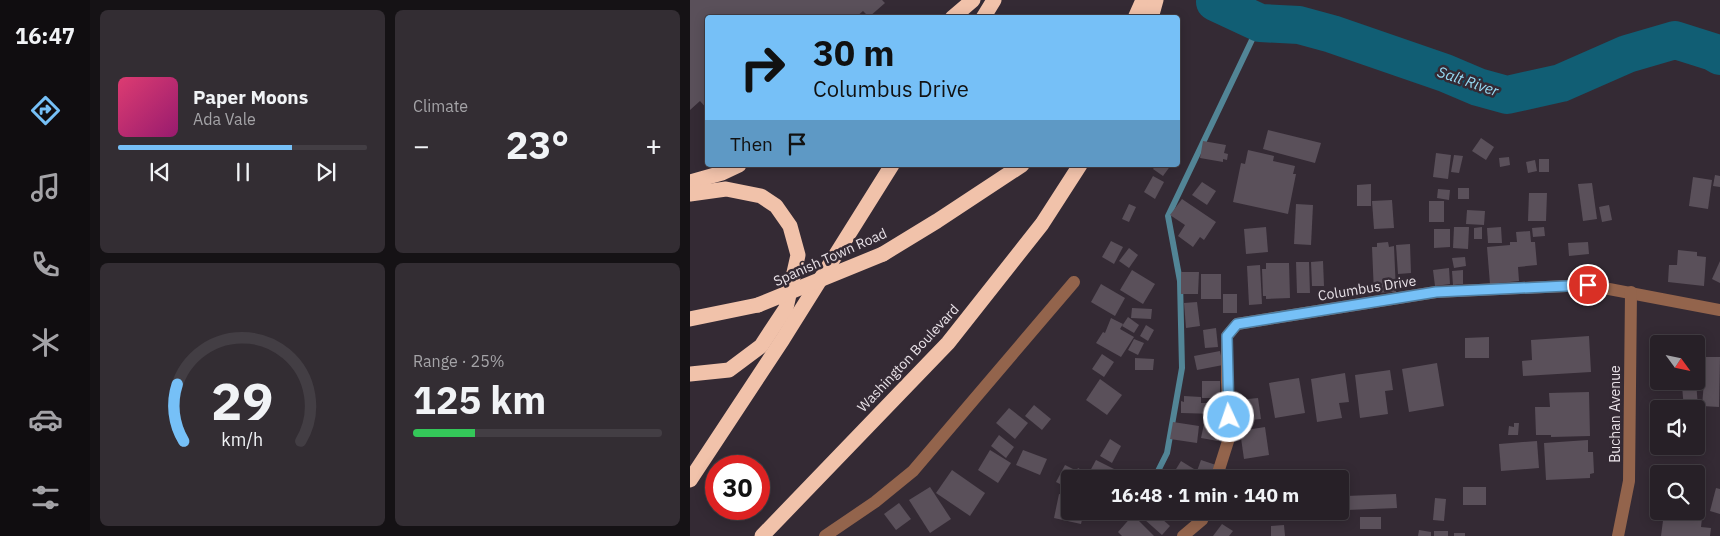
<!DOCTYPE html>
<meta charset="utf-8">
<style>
body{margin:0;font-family:"IBM Plex Sans",sans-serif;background:#332d33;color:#f1f3f6;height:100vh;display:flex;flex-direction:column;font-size:19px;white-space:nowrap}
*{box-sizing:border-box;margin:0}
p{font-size:16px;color:#a4a3a7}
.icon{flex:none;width:28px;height:28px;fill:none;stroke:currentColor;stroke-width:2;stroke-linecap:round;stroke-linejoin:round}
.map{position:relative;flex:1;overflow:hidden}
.drawer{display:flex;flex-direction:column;gap:10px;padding:10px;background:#151215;width:600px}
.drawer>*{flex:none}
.top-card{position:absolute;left:15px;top:15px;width:475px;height:152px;border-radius:5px;box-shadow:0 2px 12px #0003,0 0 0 1px #433e44;background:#76c0f7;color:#111;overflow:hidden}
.needle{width:32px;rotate:123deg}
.controls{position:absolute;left:960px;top:335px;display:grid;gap:10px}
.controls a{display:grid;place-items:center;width:55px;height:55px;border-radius:5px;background:#272027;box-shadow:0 2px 12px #0003,0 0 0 1px #433e44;font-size:25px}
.speed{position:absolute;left:15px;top:455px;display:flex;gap:10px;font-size:25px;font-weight:700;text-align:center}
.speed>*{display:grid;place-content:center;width:65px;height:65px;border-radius:50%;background:#272027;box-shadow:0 2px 12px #0003,0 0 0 1px #433e44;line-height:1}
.speed .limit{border:8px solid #d22;background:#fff;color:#111}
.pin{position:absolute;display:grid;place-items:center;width:42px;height:42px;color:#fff;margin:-21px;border:2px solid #fff;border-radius:50%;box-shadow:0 1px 5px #0007}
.me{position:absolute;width:55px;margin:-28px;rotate:357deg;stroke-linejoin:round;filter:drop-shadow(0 0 4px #0008)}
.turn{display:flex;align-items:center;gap:18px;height:105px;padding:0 25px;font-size:22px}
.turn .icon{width:65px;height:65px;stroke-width:2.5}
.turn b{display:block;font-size:35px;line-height:42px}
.then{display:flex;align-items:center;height:48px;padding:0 25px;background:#0003;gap:10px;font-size:19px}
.big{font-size:38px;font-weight:700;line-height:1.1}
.drawer .tile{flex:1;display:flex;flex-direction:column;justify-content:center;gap:8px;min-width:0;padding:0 18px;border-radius:8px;background:#332d33}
.drawer .dial{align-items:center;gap:0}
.dial svg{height:130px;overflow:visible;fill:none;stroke:#433e44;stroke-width:7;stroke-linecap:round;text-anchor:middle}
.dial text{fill:#f1f3f6;stroke:none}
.song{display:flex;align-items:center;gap:15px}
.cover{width:60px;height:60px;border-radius:8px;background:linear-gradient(135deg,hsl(340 70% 55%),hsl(320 70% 35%))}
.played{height:5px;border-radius:2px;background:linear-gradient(90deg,#76c0f7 70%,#433e44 70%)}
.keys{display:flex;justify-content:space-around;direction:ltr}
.heat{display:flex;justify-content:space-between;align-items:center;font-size:28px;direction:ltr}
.charge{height:8px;border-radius:4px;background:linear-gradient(90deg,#34c759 25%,#433e44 0)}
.drawer .tiles{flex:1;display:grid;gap:10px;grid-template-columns:repeat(2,1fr)}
.trip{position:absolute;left:371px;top:470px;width:288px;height:50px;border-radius:5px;background:#272027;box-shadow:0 2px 12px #0003,0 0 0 1px #433e44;font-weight:700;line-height:50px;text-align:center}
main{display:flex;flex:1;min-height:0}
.tabs{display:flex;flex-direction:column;width:90px;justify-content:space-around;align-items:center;background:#100d10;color:#a4a3a7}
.tabs .icon{width:35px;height:35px}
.tabs .selected{color:#76c0f7}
.tabs b{font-size:22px;color:#f1f3f6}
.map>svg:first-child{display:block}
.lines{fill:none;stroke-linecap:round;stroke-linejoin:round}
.stream{stroke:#528596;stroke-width:6}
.river{stroke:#115e74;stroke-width:38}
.building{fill:#5a505a}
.minor{stroke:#93644c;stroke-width:12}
.highway{stroke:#f1c2aa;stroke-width:15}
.highway-bridge{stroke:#f1c2aa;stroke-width:15}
.route-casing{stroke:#4d7da1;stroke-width:12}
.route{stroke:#76c0f7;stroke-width:9}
.labels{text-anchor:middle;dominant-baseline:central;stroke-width:5;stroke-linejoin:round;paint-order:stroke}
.street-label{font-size:14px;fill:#e8e1e7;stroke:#342a34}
.water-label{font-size:15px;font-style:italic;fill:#97dbf4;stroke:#342a34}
</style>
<main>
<nav class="tabs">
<b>16:47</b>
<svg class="icon selected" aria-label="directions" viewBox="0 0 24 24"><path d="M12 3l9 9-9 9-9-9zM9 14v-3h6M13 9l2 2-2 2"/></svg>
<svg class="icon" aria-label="music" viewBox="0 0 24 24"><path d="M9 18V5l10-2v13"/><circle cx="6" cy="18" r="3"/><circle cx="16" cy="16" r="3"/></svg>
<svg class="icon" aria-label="phone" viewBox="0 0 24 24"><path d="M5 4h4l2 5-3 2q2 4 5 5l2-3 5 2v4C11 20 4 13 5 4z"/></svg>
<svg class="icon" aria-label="climate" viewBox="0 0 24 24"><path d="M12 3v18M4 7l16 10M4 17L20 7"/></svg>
<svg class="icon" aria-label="car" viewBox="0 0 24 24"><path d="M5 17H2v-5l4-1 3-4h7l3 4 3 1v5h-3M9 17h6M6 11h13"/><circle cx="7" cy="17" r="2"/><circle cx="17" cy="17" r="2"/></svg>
<svg class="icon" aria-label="filters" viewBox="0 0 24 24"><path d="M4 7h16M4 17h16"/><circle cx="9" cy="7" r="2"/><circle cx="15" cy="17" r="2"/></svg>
</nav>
<section class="drawer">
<div class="tiles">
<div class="tile">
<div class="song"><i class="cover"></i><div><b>Paper Moons</b><p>Ada Vale</p></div></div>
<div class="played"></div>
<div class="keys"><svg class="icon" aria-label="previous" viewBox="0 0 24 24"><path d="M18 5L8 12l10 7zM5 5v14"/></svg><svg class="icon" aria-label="pause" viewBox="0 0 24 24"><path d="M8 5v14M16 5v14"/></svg><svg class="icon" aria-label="next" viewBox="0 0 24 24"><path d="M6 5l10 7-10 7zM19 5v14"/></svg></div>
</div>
<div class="tile"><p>Climate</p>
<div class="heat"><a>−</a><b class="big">23°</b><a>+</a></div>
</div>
<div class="tile dial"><svg viewBox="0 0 100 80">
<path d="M14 69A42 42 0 1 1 86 69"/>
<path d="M14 69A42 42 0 0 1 10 34" stroke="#76c0f7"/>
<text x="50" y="56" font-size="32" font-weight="700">29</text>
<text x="50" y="72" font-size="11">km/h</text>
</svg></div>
<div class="tile"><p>Range · 25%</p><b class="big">125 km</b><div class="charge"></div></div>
</div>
</section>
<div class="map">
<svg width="1030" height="536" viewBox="0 0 1030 536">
<rect width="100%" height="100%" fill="#342a34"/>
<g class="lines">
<polyline class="stream" points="464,479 477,453 492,368 490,281 478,216 570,23"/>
<polyline class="river" points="525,2 570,23 609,25 642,34 755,73 788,87 817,95 871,83 937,54 985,40 1023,52 1030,56"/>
</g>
<g class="building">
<polygon points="0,0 192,0 195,3 179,17 173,11 165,18 18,18 18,110 10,101 0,110"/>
<polygon points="578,130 631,143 625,163 573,149"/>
<polygon points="791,138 804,147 796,160 782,151"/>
<polygon points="513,141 536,145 534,153 538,154 537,160 533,159 533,162 510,158"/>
<polygon points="558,150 584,156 583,161 605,166 603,174 606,174 598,214 543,202 551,163 555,164"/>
<polygon points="746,153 761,155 758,179 743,177"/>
<polygon points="764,155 773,156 769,173 761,172"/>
<polygon points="819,157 820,165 810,167 809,158"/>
<rect x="849" y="159" width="10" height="13"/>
<polygon points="845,160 847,171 838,173 836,162"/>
<polygon points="466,165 481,165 473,176 463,169"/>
<polygon points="1025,175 1030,176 1030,187 1023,186"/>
<polygon points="463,176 474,182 465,199 454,192"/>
<polygon points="1003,177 1022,180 1018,209 999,206"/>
<polygon points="512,182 526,191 517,205 502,195"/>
<polygon points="902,183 907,219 893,221 888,184"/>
<polygon points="681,184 681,206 667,206 667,185"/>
<rect x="768" y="188" width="11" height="11"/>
<polygon points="748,189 760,190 759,200 747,198"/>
<polygon points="839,193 857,193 856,221 838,221"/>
<polygon points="492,199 526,222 514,240 510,237 503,247 488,236 495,225 480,215"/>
<polygon points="702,200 704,228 684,229 682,201"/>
<rect x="739" y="201" width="15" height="21"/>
<polygon points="439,204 446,207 439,222 432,219"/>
<polygon points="606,204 623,205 621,245 604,244"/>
<polygon points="919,205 922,220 912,222 909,207"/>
<polygon points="777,210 795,211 794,225 776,224"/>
<polygon points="576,227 578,252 556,254 554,229"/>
<polygon points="764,227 779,227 778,249 763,248"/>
<polygon points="792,227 792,239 784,239 784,228"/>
<polygon points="811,227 812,243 798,243 797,228"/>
<polygon points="854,227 855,236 843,237 842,228"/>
<polygon points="744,229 760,229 760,247 744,248"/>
<polygon points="840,231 841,242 845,242 847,265 828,267 829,281 800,284 797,247 820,245 820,242 827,242 826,232"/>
<polygon points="421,241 433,247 424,264 412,257"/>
<polygon points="698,242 699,247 704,246 706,292 684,293 682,247 687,247 687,243"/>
<polygon points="898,242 899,254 879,256 878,243"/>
<polygon points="720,244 721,273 708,274 706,245"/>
<polygon points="439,248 448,255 439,268 429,261"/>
<polygon points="988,250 1007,252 1007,256 1016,257 1014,286 978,282 979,265 987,265"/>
<polygon points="775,257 776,266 764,268 762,258"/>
<polygon points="633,261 634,286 622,286 621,262"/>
<polygon points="1030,261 1030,283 1022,279"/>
<polygon points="606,262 619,262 620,293 607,293"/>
<polygon points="576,263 599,263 600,298 576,299 576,296 573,296 572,269 576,269"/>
<polygon points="570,265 572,304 559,305 557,266"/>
<polygon points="759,268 760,284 745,286 743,270"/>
<polygon points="442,270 465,284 453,304 430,290"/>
<polygon points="773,270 773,284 763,285 762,271"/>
<polygon points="491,272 509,272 508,294 491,294"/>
<rect x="511" y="274" width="20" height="25"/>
<polygon points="411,284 435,298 425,316 401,302"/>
<rect x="533" y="294" width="14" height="19"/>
<polygon points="507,302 510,326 496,328 494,303"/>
<polygon points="442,308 462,309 461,319 441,318"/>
<polygon points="438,317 449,325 444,333 432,326"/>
<polygon points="421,318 433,324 430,329 444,337 431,357 406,343 413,332 415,333"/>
<polygon points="456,325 464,330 458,341 450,336"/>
<polygon points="526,328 528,347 515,348 513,330"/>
<polygon points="899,336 901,372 833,376 832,361 842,360 841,340"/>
<polygon points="799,337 799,358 775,358 775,338"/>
<polygon points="444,339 454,343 448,355 438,350"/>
<polygon points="530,351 533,365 507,370 504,356"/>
<polygon points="412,354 424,362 414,377 402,369"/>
<polygon points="1016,357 1030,357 1029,407 1012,406"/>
<polygon points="445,358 464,359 463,370 445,370"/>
<polygon points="747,363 754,406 719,412 712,369"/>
<polygon points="700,370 703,390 695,391 698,414 670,418 665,375"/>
<polygon points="655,373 659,402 649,403 652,418 627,422 621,379"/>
<polygon points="609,378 615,413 585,418 579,383"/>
<polygon points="410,379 432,395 417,415 396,400"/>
<rect x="512" y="381" width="18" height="17"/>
<polygon points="971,381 1006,381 1008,407 994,409 992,386 971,388"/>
<polygon points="899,392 900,436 861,437 861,435 846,435 845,407 860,407 859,393"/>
<polygon points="494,396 511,397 511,403 527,403 527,414 491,413 491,401 494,402"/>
<polygon points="568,398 571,419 550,421 548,400"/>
<polygon points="344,405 361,419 352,430 335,416"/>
<polygon points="319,408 338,423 325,439 306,423"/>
<polygon points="520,416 532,419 528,441 511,438 514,424 518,425"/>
<polygon points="483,422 509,426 507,443 480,439"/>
<polygon points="824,423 829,423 828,435 818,435 819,426 824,427"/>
<polygon points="575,427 579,455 554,459 550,431"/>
<polygon points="309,435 324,447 316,458 301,446"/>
<polygon points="420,439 431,446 422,463 410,456"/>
<polygon points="898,440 898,452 903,452 904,473 900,474 900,478 856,480 854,443"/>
<polygon points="847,441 849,468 811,471 809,444"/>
<polygon points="300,450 321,463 308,483 288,470"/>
<polygon points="333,450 357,459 350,475 326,465"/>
<polygon points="406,460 430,472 426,479 410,479 399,473"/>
<polygon points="511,460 526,465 521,479 504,479"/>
<polygon points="491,461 504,469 497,479 491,479 483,474"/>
<polygon points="375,465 383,469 374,486 366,482"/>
<polygon points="388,468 400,475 398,479 382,479"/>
<polygon points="262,470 295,493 280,516 246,493"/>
<polygon points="240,487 261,519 240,533 219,500"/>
<rect x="773" y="487" width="23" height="18"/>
<polygon points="1026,488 1030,489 1030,514 1020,511"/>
<polygon points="369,494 380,496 380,511 394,511 391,524 364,518"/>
<polygon points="706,494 707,508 657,510 656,496"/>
<polygon points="745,498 756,499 754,521 743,520"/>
<polygon points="209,503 221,519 206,530 194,514"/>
<polygon points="445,511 463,511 480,526 472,535"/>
<rect x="573" y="511" width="26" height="5"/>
<polygon points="974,513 1012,518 1011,527 1021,528 1020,536 971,536"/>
<polygon points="443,515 464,536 432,536 428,532"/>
<rect x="670" y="517" width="21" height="12"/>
<polygon points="532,524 543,531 539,536 523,536"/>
<polygon points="594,525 595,536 581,536 581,526"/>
<polygon points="729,530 741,532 741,536 728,536"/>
<rect x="744" y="531" width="14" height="5"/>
<rect x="764" y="533" width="11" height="3"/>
</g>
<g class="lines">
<g class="minor">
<polyline points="526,479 540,435 537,382 537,336 547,324 746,292 898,285 1030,310"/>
<polyline points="135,536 185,502 223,471 384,282"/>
<polyline points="493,536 512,520 515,511"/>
<polyline points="928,536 939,481 941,292"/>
</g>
<g class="highway">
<polyline points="262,18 283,0"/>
<polyline points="293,18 304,0"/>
<polyline points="445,18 453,0"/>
<polyline points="461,18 466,0"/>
<polyline points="0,182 32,173 49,165"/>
<polyline points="0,194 36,189 71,196 86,206 100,226 108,255 96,308 71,346 39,370 0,374"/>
<polyline points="193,254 247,221 332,165"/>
<polyline points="0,319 68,305"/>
<polyline points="0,480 93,339 202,165"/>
<polyline points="72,536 258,343 352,224 390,165"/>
</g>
<polyline class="highway-bridge" points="68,305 193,254"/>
</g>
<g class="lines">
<defs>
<polyline id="route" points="539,417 537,336 547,324 746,292 898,285"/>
</defs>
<use href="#route" class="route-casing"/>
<use href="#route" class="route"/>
</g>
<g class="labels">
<g class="street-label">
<text transform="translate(140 257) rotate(-24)">Spanish Town Road</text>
<text transform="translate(677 288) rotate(-9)">Columbus Drive</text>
<text transform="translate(218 358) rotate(-47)">Washington Boulevard</text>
<text transform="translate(925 414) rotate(-90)">Buchan Avenue</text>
</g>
<g class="water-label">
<text transform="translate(778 81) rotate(19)">Salt River</text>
</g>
</g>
</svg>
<div class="controls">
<a><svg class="needle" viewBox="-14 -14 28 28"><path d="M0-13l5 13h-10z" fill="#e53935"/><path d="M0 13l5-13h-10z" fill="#a4a3a7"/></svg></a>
<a><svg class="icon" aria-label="sound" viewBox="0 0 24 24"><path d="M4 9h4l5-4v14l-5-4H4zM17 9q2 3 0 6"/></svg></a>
<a><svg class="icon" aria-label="search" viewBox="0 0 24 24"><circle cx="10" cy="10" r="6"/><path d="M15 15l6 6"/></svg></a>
</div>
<div class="speed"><div class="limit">30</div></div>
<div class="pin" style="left:898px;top:285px;background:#d93025"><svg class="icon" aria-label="arrive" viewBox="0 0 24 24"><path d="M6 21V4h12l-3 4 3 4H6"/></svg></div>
<svg class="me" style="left:539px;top:417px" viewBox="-20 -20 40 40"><circle r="17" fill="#76c0f7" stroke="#fff" stroke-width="3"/><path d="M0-11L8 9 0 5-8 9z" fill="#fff"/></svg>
<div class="trip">16:48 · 1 min · 140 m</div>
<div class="top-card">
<div class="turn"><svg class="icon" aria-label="right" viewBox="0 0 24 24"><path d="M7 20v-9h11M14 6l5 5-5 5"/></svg><div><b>30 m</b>Columbus Drive</div></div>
<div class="then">Then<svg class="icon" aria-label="arrive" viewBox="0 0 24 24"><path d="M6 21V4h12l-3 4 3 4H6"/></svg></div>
</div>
</div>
</main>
